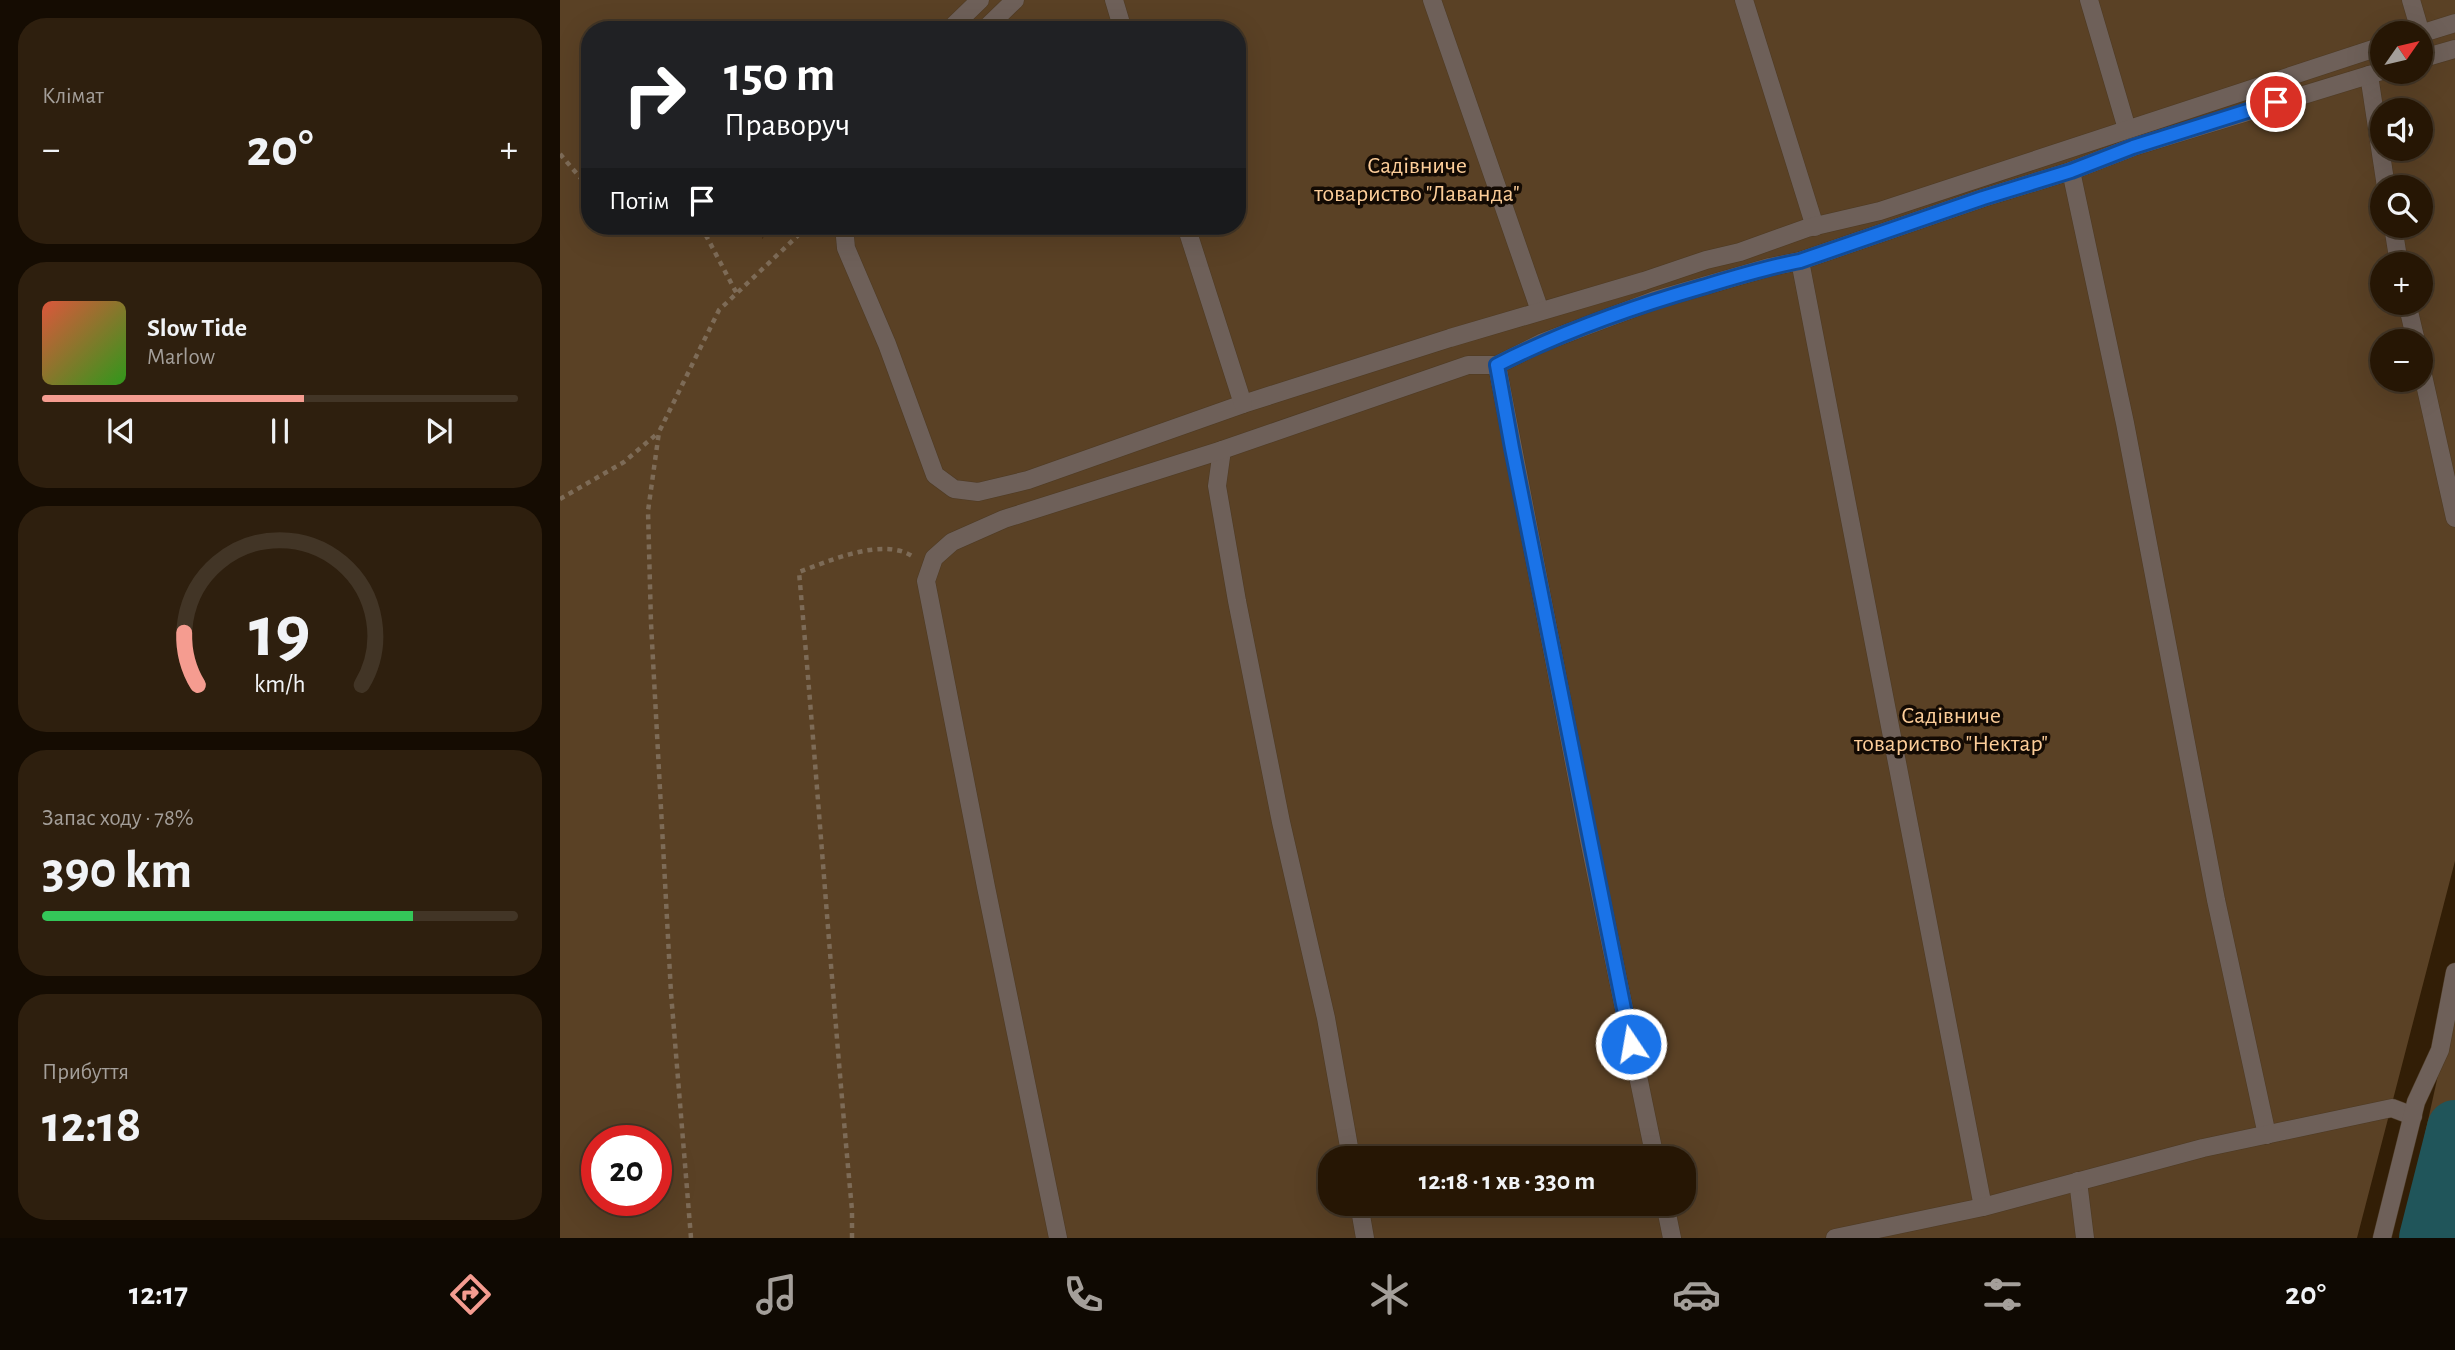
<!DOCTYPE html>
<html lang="uk">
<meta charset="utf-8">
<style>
body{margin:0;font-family:"Alegreya Sans",sans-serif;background:#2e1f0e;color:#f1f3f6;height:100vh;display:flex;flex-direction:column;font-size:26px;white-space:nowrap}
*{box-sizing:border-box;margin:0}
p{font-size:23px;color:#a49f9a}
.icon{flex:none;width:38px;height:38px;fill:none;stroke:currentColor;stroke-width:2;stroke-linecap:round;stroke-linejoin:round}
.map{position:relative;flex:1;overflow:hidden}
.side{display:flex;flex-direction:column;gap:18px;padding:18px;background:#150c02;width:560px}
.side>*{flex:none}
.hud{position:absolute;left:21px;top:21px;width:665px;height:214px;border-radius:28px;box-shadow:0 7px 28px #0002,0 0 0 2px #423526;background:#202124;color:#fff;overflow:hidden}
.needle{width:46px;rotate:56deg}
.tools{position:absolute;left:1810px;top:21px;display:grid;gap:14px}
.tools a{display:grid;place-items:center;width:63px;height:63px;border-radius:50%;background:#261604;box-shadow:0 7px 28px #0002,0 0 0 2px #423526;font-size:35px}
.speed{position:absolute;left:21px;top:1125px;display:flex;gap:14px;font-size:35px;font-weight:700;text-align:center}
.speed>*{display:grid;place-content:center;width:91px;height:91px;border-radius:50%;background:#261604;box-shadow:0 7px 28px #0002,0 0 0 2px #423526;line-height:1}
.speed .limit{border:10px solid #d22;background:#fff;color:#111}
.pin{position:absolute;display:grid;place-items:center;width:60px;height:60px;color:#fff;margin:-30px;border:4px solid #fff;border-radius:50%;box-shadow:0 2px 7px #0007}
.me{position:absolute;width:77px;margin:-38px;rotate:348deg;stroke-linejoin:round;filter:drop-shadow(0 0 5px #0008)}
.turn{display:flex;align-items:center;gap:24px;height:147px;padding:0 28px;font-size:32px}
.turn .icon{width:91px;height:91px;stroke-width:2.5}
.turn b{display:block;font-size:49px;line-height:60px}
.then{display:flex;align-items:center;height:66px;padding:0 28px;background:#0003;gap:14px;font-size:26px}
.big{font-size:52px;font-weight:600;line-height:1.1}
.side .card{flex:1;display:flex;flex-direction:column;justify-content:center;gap:10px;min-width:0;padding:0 24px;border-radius:28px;background:#2e1f0e}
.side .dial{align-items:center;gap:0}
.dial svg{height:182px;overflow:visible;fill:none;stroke:#423526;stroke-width:7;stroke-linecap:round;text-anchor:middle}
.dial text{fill:#f1f3f6;stroke:none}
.song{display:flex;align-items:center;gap:21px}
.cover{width:84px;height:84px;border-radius:10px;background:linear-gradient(135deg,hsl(10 70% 55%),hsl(110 70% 35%))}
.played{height:7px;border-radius:4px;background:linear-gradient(90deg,#f59c90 55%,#423526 55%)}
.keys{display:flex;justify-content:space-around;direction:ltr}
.heat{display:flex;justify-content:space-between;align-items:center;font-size:38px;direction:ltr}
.charge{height:10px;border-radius:5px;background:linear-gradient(90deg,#34c759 78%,#423526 0)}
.trip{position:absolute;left:758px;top:1146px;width:378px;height:70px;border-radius:28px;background:#261604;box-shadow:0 7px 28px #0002,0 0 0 2px #423526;font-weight:600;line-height:70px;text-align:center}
.menu{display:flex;height:112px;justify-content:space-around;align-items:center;background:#0f0902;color:#a49f9a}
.menu .icon{width:49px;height:49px}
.menu .active{color:#f59c90}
.menu b{font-size:32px;color:#f1f3f6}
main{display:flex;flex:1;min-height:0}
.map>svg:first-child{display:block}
.green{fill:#5a4125;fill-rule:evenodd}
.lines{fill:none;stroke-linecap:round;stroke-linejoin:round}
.river{stroke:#20555a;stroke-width:56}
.lane-casing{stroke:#4d3a24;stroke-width:19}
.street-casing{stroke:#4d3a24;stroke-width:19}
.path{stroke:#7d6b57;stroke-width:4.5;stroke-dasharray:5 5;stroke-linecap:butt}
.lane{stroke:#6e6059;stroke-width:18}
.street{stroke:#6e6059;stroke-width:18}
.route-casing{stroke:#114b97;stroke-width:18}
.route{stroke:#1a73e8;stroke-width:12}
.labels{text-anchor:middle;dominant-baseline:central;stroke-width:7;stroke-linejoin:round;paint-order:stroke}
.park-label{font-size:24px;fill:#fccd99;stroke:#130a03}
</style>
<main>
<section class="side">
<div class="card"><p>Клімат</p>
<div class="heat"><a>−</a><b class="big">20°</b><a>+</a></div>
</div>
<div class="card">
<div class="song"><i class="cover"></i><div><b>Slow Tide</b><p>Marlow</p></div></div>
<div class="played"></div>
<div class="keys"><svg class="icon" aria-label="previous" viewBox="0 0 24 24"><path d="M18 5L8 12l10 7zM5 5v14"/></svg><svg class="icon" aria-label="pause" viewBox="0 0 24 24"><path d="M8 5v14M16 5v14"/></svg><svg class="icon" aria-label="next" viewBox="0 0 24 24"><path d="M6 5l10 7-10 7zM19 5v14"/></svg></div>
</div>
<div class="card dial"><svg viewBox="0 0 100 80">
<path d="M14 69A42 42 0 1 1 86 69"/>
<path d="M14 69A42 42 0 0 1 8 46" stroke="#f59c90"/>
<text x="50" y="56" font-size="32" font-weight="700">19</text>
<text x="50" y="72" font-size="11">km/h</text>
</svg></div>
<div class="card"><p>Запас ходу · 78%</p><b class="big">390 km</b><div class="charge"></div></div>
<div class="card"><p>Прибуття</p><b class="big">12:18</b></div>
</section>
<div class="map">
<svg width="1895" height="1238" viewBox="0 0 1895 1238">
<rect width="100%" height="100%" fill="#321e06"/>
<g class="green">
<path d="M0,0H1895V861L1797,1238H0ZM30,30H677V226H212L202,239L207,226H30ZM1822,33H1860V72H1822ZM1822,110H1860V149H1822ZM1822,187H1860V226H1822ZM1822,264H1860V303H1822ZM1822,341H1860V380H1822ZM37,1141H96V1200H37ZM770,1158H1124V1204H770Z"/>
<polygon points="1895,1017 1895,1238 1842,1238 1884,1048"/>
</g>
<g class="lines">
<polyline class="river" points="1867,1238 1895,1128"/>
<defs>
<g id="lane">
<polyline points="554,0 563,30"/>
<polyline points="872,0 980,311"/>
<polyline points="1184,0 1255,227"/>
<polyline points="1529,0 1567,129"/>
<polyline points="1851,0 1861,34"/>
<polyline points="389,30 420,0"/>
<polyline points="424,30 455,0"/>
<polyline points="1860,34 1895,23"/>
<polyline points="1860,59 1895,49"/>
<polyline points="1809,75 1826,187"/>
<polyline points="1511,171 1573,147 1822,71"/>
<polyline points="284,226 286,248 327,344 375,475 394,489 418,492 468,480 683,404 890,338 1084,281 1146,260 1180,252 1247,228 1320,211 1822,46"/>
<polyline points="626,226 683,404"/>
<polyline points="1833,226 1839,264"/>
<polyline points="1240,261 1423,1207"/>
<polyline points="1847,303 1856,341"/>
<polyline points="1860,362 1895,518"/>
<polyline points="937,365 1029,840 1095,1158"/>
<polyline points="662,450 657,486 677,601 721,822 766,1018 791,1158"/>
<polyline points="1518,1181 1525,1238"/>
<polyline points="799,1204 805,1238"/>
<polyline points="1105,1204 1112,1238"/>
<polyline points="498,1238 426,887 366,581 374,558 392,542 444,519 662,450 908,365 937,365 981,343 1095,300 1210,267 1240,261 1423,198 1511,171 1565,423 1656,900 1707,1135"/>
<polyline points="1275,1238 1423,1207 1643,1148 1832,1108 1853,1116"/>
</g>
<polyline id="street" points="1822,1238 1856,1102 1880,1050 1895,972"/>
</defs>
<use href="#lane" class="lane-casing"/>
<use href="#street" class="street-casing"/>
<g class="path">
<polyline points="0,154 30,189"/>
<polyline points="141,226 177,294"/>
<polyline points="0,499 64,462 98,433"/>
<polyline points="131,1238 111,993 91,623 88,511 99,432 159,310 248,226"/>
<path d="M292,1238V1210C272,997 258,785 239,572C269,561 322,537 352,556"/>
</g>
<use href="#lane" class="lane"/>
<use href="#street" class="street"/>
</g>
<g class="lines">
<defs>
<path id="route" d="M1071,1044L952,448L937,365C1002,332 1072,307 1142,287C1175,277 1207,267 1240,261L1423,198L1511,171L1573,147L1716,102"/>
</defs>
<use href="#route" class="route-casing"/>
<use href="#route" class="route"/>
</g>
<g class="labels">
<g class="park-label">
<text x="857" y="166">Садівниче<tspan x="857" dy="28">товариство "Лаванда"</tspan></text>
<text x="1391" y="716">Садівниче<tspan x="1391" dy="28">товариство "Нектар"</tspan></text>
</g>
</g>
</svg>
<div class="tools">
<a><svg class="needle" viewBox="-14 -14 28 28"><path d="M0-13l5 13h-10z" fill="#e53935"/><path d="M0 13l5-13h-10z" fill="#a49f9a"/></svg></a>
<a><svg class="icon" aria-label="sound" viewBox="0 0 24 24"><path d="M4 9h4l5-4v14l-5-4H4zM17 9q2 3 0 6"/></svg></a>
<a><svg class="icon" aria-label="search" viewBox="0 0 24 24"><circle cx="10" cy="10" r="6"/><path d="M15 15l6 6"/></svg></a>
<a>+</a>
<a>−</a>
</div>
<div class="speed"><div class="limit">20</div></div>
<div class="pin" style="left:1716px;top:102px;background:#d93025"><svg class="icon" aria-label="arrive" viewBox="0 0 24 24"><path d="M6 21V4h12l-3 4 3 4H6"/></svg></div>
<svg class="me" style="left:1071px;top:1044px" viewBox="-20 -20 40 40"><circle r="17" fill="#1a73e8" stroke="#fff" stroke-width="3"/><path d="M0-11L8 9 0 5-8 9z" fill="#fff"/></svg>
<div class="trip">12:18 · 1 хв · 330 m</div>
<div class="hud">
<div class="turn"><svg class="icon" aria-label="right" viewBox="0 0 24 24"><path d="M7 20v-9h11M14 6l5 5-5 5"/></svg><div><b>150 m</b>Праворуч</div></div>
<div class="then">Потім<svg class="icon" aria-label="arrive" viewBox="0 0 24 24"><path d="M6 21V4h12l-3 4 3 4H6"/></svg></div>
</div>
</div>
</main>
<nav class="menu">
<b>12:17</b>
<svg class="icon active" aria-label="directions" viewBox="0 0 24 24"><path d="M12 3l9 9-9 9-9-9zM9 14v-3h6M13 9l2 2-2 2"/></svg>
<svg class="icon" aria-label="music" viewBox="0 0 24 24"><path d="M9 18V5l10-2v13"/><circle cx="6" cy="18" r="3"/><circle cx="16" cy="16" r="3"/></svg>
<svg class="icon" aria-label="phone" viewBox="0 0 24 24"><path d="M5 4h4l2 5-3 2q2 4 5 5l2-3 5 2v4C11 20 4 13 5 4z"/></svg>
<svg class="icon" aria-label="climate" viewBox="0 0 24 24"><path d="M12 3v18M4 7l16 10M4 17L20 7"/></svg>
<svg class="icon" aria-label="car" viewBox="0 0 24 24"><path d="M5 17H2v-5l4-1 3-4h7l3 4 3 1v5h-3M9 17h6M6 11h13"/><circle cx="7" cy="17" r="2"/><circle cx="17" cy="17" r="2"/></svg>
<svg class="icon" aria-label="filters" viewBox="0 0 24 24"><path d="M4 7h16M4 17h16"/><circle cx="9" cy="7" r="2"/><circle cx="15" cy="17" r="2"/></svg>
<b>20°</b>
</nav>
